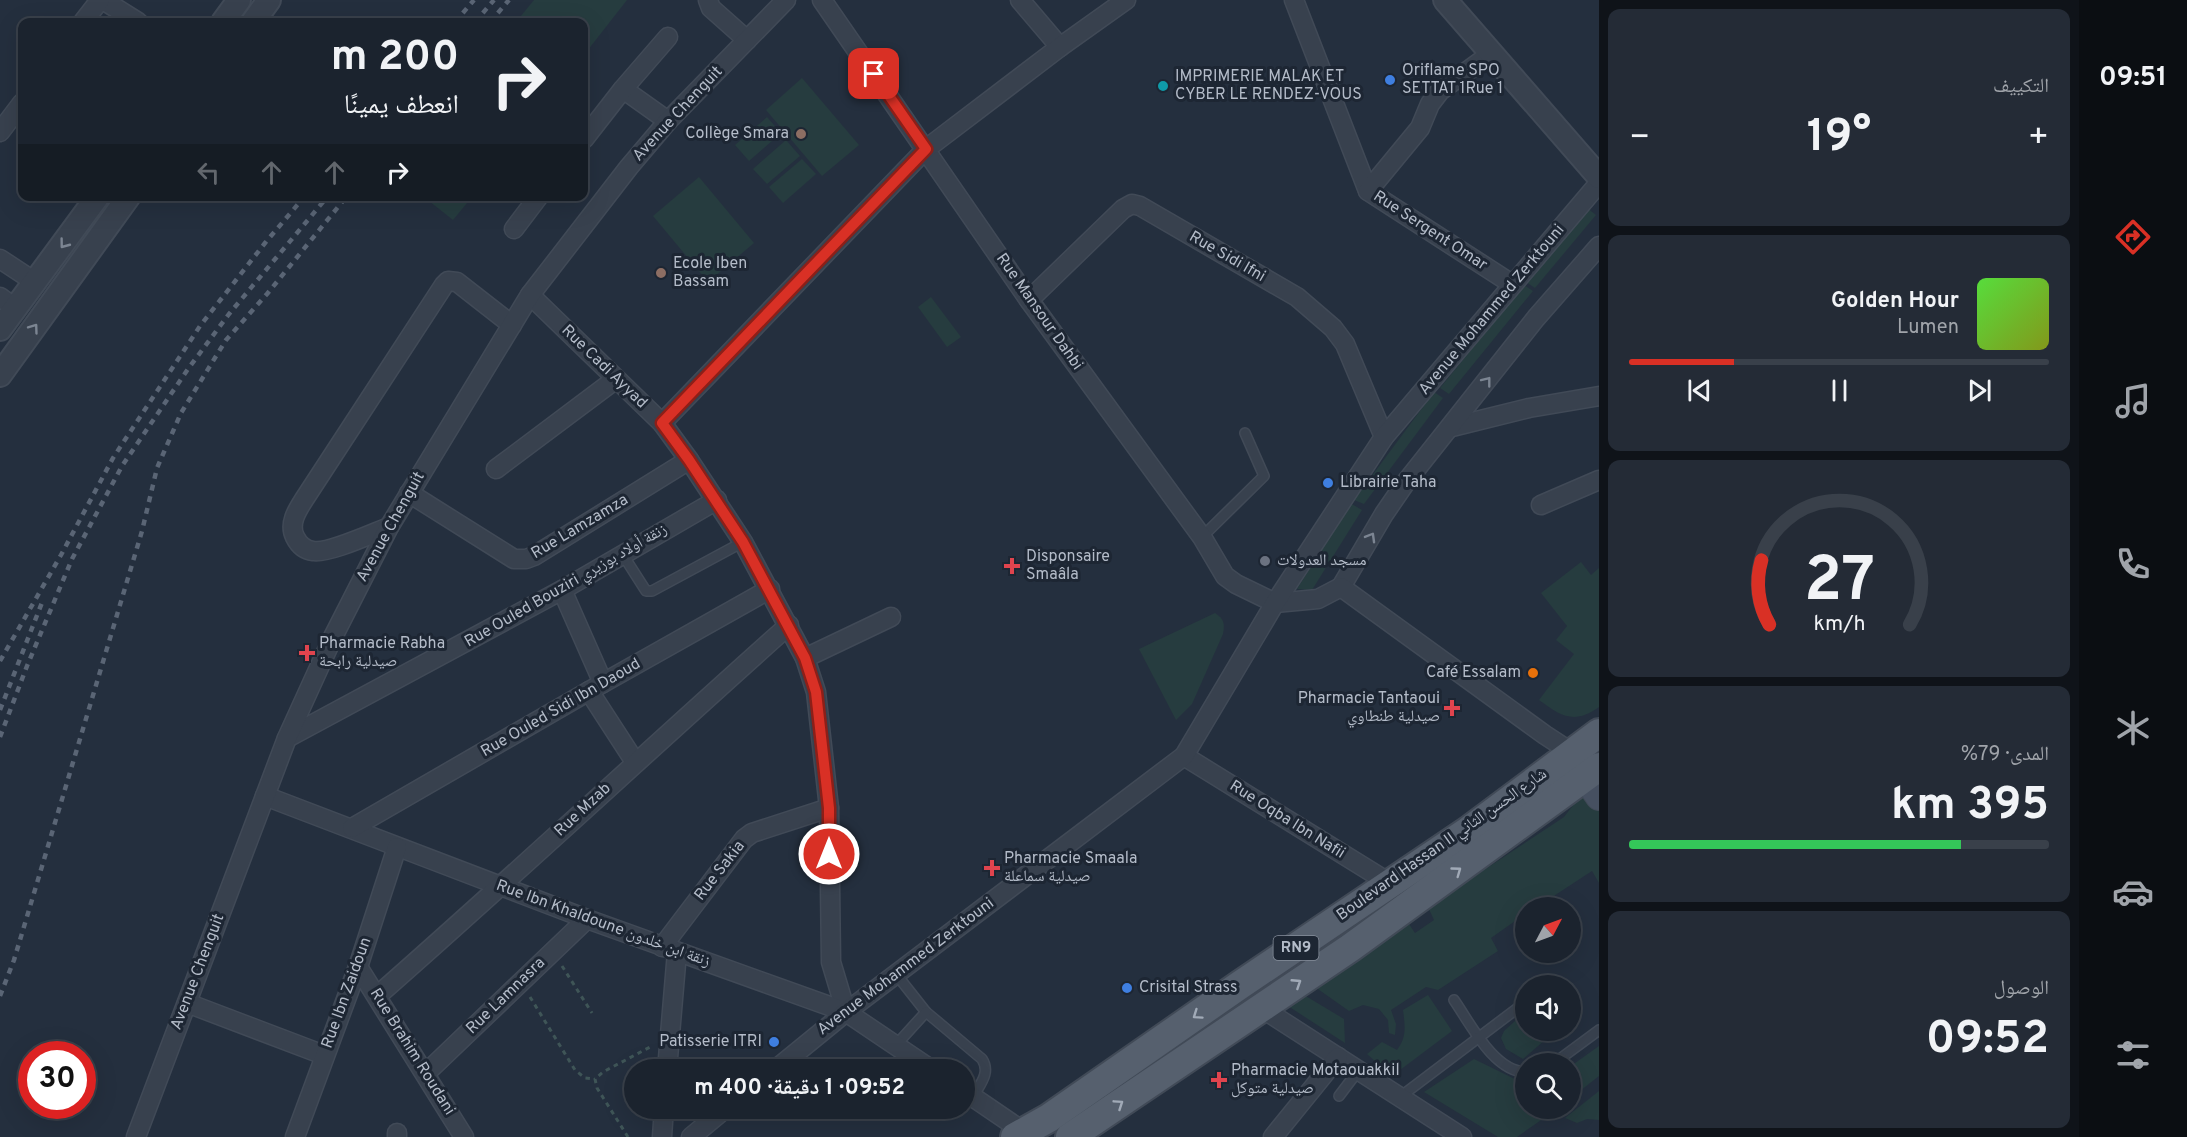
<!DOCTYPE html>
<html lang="ar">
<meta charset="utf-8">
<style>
body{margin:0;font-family:Overpass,"Noto Naskh Arabic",sans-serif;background:#242b36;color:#f1f3f6;direction:rtl;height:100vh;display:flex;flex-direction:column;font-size:22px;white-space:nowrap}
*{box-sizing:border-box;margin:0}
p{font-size:20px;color:#a0a4aa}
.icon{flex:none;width:33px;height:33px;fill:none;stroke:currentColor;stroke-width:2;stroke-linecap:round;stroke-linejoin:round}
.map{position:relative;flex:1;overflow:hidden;direction:ltr}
.sheet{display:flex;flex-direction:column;gap:9px;padding:9px;background:#0f1319;width:480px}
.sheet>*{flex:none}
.top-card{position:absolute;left:18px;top:18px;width:570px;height:183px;border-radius:12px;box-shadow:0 6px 24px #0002,0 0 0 2px #39404a;direction:rtl;background:#1b232e;color:#f1f3f6;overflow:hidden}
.needle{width:39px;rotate:49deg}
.tools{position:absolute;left:1515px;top:897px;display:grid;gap:12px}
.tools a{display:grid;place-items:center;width:66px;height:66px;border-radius:50%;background:#1b232e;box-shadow:0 6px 24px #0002,0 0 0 2px #39404a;font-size:30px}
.speed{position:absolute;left:18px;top:1041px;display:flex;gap:12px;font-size:30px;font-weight:700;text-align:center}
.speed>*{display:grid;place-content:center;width:78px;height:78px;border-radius:50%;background:#1b232e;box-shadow:0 6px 24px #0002,0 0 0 2px #39404a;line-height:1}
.speed .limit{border:9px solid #d22;background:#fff;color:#111}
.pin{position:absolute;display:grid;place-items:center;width:51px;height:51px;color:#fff;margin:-26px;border-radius:12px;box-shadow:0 3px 9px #0006}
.me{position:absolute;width:66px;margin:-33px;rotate:0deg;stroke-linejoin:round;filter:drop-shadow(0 0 4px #0008)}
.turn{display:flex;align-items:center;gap:21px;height:126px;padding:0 30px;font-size:27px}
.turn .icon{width:78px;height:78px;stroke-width:2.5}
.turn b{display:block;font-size:42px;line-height:51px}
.lanes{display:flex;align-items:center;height:57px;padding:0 30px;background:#0003;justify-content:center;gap:30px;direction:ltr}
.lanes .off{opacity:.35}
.big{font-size:45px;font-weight:700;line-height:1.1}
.sheet .widget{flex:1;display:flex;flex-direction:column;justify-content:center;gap:9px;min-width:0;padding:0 21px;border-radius:12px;background:#242b36}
.sheet .dial{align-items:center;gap:0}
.dial svg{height:156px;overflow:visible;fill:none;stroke:#39404a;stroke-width:7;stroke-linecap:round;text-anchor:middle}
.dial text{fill:#f1f3f6;stroke:none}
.song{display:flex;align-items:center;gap:18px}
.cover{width:72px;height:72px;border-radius:9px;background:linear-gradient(135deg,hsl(110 70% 55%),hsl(70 70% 35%))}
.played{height:6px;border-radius:3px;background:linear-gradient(90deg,#d93025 25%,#39404a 25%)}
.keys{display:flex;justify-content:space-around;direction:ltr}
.heat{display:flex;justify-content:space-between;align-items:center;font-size:33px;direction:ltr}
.charge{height:9px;border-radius:4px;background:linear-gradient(90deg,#34c759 79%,#39404a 0)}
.trip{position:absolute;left:624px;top:1059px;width:351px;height:60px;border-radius:30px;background:#1b232e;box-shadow:0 6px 24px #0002,0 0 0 2px #39404a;font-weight:700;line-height:60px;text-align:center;direction:rtl}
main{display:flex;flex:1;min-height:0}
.dock{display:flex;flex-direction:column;width:108px;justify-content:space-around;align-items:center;background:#0b0e12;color:#a0a4aa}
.dock .icon{width:42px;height:42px}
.dock .on{color:#d93025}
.dock b{font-size:27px;color:#f1f3f6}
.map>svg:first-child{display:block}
.green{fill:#263c3f}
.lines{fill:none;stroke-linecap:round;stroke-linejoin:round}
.service-casing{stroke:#414a57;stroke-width:12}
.minor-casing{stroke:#414a57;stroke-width:21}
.tertiary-casing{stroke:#414a57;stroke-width:26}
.secondary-casing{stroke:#414a57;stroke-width:28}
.primary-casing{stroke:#414a57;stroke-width:32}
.path{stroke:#3f5557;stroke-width:3;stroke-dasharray:4.5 4.5;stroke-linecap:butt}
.service{stroke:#38414e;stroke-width:9}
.minor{stroke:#38414e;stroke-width:18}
.tertiary{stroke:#38414e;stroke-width:22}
.secondary{stroke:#465061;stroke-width:26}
.primary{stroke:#56606e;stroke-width:28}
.rail{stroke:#5a6575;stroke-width:4.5;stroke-dasharray:6 6;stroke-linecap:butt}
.oneway{stroke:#7c8592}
.oneway2{stroke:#a1aab7}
.route-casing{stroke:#8d1f18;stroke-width:15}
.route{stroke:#d93025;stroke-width:10}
.shop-dot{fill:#3f7fe0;stroke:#1d2633;stroke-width:2}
.culture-dot{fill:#0f9aa8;stroke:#1d2633;stroke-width:2}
.education-dot{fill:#8d6e63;stroke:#1d2633;stroke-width:2}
.worship-dot{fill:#6b7280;stroke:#1d2633;stroke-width:2}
.health-dot{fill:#e0444e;stroke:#1d2633;stroke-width:2}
.food-dot{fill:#e8710a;stroke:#1d2633;stroke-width:2}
.labels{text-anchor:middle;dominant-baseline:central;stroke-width:6;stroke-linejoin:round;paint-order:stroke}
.shield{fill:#1d2633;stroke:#878f9c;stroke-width:1.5}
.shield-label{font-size:15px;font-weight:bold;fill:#b4bcc9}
.poi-label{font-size:16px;fill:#b4bcc9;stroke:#1d2633;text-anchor:start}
.street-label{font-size:16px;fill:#b4bcc9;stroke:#1d2633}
</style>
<main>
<nav class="dock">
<b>09:51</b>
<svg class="icon on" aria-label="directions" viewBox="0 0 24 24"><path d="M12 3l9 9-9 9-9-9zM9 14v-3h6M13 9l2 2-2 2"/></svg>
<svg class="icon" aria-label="music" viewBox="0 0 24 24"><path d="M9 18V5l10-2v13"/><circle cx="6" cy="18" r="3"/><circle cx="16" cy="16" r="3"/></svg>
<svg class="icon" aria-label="phone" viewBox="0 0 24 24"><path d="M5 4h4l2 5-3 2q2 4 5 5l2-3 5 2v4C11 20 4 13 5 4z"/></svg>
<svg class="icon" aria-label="climate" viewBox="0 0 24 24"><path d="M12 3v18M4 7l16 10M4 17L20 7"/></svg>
<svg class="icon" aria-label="car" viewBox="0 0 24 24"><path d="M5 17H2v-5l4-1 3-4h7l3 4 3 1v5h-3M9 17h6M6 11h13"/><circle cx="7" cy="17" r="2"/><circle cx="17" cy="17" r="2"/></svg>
<svg class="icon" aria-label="filters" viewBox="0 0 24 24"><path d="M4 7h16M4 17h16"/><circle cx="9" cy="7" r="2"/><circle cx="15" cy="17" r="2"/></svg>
</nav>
<section class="sheet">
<div class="widget"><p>التكييف</p>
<div class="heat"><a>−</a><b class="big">19°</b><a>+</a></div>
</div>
<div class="widget">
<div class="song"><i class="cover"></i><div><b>Golden Hour</b><p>Lumen</p></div></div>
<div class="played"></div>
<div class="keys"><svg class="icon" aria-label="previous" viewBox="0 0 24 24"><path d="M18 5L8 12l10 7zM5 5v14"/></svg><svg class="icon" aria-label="pause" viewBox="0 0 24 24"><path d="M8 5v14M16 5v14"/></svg><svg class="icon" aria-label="next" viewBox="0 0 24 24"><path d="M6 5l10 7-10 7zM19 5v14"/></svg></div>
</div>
<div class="widget dial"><svg viewBox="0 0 100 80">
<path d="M14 69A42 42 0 1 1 86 69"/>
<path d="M14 69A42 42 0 0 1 10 36" stroke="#d93025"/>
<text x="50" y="56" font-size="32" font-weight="700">27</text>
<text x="50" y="72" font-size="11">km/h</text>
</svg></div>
<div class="widget"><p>المدى · 79%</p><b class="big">395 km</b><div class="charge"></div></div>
<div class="widget"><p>الوصول</p><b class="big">09:52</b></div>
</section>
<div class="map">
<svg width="1599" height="1137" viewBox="0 0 1599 1137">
<rect width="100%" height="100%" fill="#242f3e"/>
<g class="green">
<polygon points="534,0 627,0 584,55 584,22 516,22"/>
<polygon points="802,78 859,145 822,176 766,110"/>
<polygon points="767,117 781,133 749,161 735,145"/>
<polygon points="786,140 800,156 767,184 753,169"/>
<polygon points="802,159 816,174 783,203 769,187"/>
<polygon points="699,177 754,243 708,282 653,216"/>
<polygon points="424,197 472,197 453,220"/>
<polygon points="1587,208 1596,215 1535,288 1526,282"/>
<polygon points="1524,285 1533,291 1449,394 1440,388"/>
<polygon points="931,297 961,337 947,347 918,307"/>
<polygon points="1434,392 1443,398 1364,504 1354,500"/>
<polygon points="1350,503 1362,510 1312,590 1297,589"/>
<path d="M1581,562L1591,575L1599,568V707C1574,725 1561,716 1539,700L1574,654L1556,640L1567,626L1541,593Z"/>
<path d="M1215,613C1224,619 1225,623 1223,634L1192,704L1176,720L1139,649Z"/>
<polygon points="1584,791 1599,811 1599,883 1592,871 1537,907 1526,908 1525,914 1491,938 1498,951 1438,990 1426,987 1391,1010 1396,1024 1395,1035 1389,1033 1388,1020 1379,1009 1363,1005 1349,1011 1315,987 1409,924 1415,933 1434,920 1428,907 1564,817"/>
<polygon points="1304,995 1344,1019 1345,1043 1288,1006"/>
<path d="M1428,995L1452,1031L1392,1076L1367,1054L1382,1042L1397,1050C1407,1037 1405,1026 1403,1010Z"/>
<polygon points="1525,1012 1526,1030 1554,1032 1523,1059 1506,1049 1501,1038 1504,1031"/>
<polygon points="1599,1046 1599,1076 1571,1098 1571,1066"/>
<polygon points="1474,1059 1525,1084 1526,1108 1557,1109 1517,1137 1498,1137 1424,1092"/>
<polygon points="1599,1091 1599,1120 1587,1119 1577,1123 1565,1118"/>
</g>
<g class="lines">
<defs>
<g id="service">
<polyline points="1202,537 1264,476 1245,433"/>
<polyline points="623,555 646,591 652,591 743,542"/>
<path d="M896,974L926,1012L982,1059C991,1073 980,1084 973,1097"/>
<path d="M1454,1000C1470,1023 1494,1072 1526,1072"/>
<polyline points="896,1045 926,1012"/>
<polyline points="1553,1064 1599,1030"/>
<polyline points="1339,1096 1358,1071"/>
<polyline points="1400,1097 1519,1007"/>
</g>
<g id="minor">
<polyline points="103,0 138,22"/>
<polyline points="708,0 711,8 747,40"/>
<polyline points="822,0 1029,300 1202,537 1225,576 1236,584 1275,603"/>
<polyline points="1020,0 1060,47"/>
<polyline points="1294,0 1368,191 1512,284"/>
<polyline points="83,22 100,0"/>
<polyline points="623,89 668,121"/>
<polyline points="0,132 22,103"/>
<polyline points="584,139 623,89 668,37"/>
<polyline points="1368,191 1420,128 1430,104 1440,91 1492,53"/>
<polyline points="514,229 539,196"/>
<polyline points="0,259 35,282"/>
<polyline points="530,295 662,423 689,460 743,542 805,658 816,692 829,808 831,962 846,1012"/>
<polyline points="0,297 15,308"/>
<polyline points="1029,300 1123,209 1132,204 1140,206 1297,297 1333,328 1345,344 1384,437"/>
<polyline points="662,423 926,149 1060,47 1126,0"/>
<polyline points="1452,427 1529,408 1599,396"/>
<polyline points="496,469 616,379"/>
<polyline points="409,493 514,559 526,559 534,556 689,460"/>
<polyline points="1541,505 1599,480"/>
<path d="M389,527C373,533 328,554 313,551C304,550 299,545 295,537C288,523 298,509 305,498L444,285L448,281L457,282L512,325"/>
<polyline points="1341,587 1384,514 1406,482 1536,318 1599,246"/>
<polyline points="562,590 603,683"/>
<polyline points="1275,603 1318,599 1341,587 1545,735 1571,752"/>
<polyline points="805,658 891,617"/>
<polyline points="589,691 635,762"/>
<polyline points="287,738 562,590 717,500"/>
<polyline points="1184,756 1391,884"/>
<polyline points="265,796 587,919 846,1012 932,1070"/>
<polyline points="352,828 603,683 770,589"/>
<polyline points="662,947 744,839 752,833 829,808"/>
<polyline points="358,967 464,1137"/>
<path d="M377,996C516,874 651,748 789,625"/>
<polyline points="187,1003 324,1055"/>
<polyline points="1260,1007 1462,1137"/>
<polyline points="667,1070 677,952"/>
<polyline points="775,1070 846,1012 1184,756 1275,603 1384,437 1599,183"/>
<polyline points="426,1073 587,919"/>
<polyline points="964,1091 1030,1136"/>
<polyline points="397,1133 397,1137"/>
<polyline points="136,1137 287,738 333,637 389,527 530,295 629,167 668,121 786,0"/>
<polyline points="295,1137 358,967 397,847"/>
<polyline points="662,1137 664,1108"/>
<polyline points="691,1137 726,1108"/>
<polyline points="1273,1137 1338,1057"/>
</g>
<g id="tertiary">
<polyline points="1445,0 1599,177"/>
<polyline points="223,22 239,0"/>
<polyline points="253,22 269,0"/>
<polyline points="0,329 98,196"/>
<polyline points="0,375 129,196"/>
</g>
<polyline id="secondary" points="1577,759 1589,773 1592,787 1599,797"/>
<g id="primary">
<polyline points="1015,1137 1049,1118 1240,985 1468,831 1599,733"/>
<polyline points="1070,1137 1350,948 1599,767"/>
</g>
</defs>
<use href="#service" class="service-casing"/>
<use href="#minor" class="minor-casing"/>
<use href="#tertiary" class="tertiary-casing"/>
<use href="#secondary" class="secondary-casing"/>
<use href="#primary" class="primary-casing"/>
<g class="path">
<polyline points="562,966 592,1013"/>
<polyline points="530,997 575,1070 585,1078 595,1079"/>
<polyline points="628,1137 597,1088 595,1079 603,1072 652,1046"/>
</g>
<use href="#service" class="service"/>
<use href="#minor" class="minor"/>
<use href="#tertiary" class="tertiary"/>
<use href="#secondary" class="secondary"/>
<use href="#primary" class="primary"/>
<g class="rail">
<polyline points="455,22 474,0"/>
<polyline points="475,22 494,0"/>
<polyline points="490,22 509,0"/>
<polyline points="0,661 61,555 113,458 200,326 265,243 305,196"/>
<polyline points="0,710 43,600"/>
<polyline points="0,737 27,666 72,559 122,466 188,369 229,314 328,196"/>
<polyline points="0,996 14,960 142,531 157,468 181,413 226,340 267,294 347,196"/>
</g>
</g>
<defs><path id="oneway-chevron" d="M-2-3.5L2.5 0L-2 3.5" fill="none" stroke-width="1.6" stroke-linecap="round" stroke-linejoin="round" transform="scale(1.5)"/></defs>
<g class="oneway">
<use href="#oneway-chevron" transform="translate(64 244) rotate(127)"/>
<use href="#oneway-chevron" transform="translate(34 328) rotate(-54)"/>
<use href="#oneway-chevron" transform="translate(1487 381) rotate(-52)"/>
<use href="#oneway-chevron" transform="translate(1371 537) rotate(-60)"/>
</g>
<g class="oneway2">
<use href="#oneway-chevron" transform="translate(1457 871) rotate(-36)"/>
<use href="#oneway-chevron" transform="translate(1297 983) rotate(-33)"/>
<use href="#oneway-chevron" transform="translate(1197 1015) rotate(145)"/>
<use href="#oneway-chevron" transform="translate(1119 1104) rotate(-34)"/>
</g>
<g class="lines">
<defs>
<polyline id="route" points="829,854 829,808 816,692 805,658 743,542 689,460 662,423 926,149 874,74"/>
</defs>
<use href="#route" class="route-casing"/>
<use href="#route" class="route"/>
</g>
<g class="shop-dot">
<circle cx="1390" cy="80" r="6"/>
<circle cx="1328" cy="483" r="6"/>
<circle cx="1127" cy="988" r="6"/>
<circle cx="774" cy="1042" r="6"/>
</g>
<circle class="culture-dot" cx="1163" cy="86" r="6"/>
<g class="education-dot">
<circle cx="801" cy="134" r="6"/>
<circle cx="661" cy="273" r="6"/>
</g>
<circle class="worship-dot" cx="1265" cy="561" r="6"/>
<g class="health-dot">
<path d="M1009 557h6v6h6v6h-6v6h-6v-6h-6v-6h6z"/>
<path d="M304 644h6v6h6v6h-6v6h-6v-6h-6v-6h6z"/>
<path d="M1449 699h6v6h6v6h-6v6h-6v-6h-6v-6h6z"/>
<path d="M989 859h6v6h6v6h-6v6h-6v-6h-6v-6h6z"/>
<path d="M1216 1071h6v6h6v6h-6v6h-6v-6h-6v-6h6z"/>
</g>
<circle class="food-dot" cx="1533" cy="673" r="6"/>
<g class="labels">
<rect class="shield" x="1273.5" y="936" width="45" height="24" rx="4.5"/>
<g class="shield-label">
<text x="1296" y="948">RN9</text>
</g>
<g class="poi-label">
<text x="1402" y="71">Oriflame SPO<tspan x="1402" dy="18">SETTAT 1Rue 1</tspan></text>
<text x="1175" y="77">IMPRIMERIE MALAK ET<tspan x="1175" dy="18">CYBER LE RENDEZ-VOUS</tspan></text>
<text x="789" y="134" text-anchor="end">Collège Smara</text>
<text x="673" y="264">Ecole Iben<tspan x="673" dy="18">Bassam</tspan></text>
<text x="1340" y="483">Librairie Taha</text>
<text x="1026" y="557">Disponsaire<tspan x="1026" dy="18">Smaâla</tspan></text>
<text x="1277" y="561">مسجد العدولات</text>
<text x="319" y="644">Pharmacie Rabha<tspan x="319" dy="18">صيدلية رابحة</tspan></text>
<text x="1521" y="673" text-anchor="end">Café Essalam</text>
<text x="1440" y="699" text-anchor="end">Pharmacie Tantaoui<tspan x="1440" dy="18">صيدلية طنطاوي</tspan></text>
<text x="1004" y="859">Pharmacie Smaala<tspan x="1004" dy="18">صيدلية سماعلة</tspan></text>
<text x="1139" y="988">Crisital Strass</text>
<text x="762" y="1042" text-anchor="end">Patisserie ITRI</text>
<text x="1231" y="1071">Pharmacie Motaouakkil<tspan x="1231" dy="18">صيدلية متوكل</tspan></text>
</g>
<g class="street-label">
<text transform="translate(678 114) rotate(-47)">Avenue Chenguit</text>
<text transform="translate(1430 231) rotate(33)">Rue Sergent Omar</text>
<text transform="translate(1227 257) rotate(30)">Rue Sidi Ifni</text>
<text transform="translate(1492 310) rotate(-50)">Avenue Mohammed Zerktouni</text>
<text transform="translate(1039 312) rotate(55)">Rue Mansour Dahbi</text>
<text transform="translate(604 367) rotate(44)">Rue Cadi Ayyad</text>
<text transform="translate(391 527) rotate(-61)">Avenue Chenguit</text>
<text transform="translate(580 527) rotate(-31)">Rue Lamzamza</text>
<text transform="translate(566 586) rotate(-30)">Rue Ouled Bouziri زنقة أولاد بوزيري</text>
<text transform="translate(561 708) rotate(-30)">Rue Ouled Sidi Ibn Daoud</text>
<text transform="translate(583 810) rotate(-43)">Rue Mzab</text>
<text transform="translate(1287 820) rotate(32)">Rue Oqba Ibn Nafii</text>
<text transform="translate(1442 845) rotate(-35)">Boulevard Hassan II شارع الحسن الثاني</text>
<text transform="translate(720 871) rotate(-52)">Rue Sakia</text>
<text transform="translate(603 924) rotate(20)">Rue Ibn Khaldoune زنقة ابن خلدون</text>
<text transform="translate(906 967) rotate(-37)">Avenue Mohammed Zerktouni</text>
<text transform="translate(198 972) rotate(-69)">Avenue Chenguit</text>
<text transform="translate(347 993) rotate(-70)">Rue Ibn Zaidoun</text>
<text transform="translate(506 996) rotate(-44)">Rue Lamnasra</text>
<text transform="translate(412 1052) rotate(58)">Rue Brahim Roudani</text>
</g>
</g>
</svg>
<div class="tools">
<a><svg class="needle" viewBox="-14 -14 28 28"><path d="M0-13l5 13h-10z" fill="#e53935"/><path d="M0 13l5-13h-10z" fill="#a0a4aa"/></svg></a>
<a><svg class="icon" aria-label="sound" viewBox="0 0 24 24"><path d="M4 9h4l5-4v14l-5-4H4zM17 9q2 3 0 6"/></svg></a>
<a><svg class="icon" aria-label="search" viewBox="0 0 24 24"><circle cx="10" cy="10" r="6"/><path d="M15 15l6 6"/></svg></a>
</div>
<div class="speed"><div class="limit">30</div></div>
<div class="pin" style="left:874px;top:74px;background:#d93025"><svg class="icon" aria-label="arrive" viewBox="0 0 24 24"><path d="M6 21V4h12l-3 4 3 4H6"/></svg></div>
<svg class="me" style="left:829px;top:854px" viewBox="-20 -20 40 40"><circle r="17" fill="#d93025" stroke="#fff" stroke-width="3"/><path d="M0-11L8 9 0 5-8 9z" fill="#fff"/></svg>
<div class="trip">09:52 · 1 دقيقة · 400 m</div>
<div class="top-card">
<div class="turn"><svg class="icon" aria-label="right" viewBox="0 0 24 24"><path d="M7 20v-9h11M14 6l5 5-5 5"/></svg><div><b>200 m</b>انعطف يمينًا</div></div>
<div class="lanes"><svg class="icon off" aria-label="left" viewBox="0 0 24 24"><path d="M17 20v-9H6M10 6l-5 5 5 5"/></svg><svg class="icon off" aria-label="ahead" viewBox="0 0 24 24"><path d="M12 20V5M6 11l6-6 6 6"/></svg><svg class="icon off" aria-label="ahead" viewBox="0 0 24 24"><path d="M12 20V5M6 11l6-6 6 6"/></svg><svg class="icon" aria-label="right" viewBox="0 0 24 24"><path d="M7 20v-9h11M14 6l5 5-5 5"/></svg></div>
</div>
</div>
</main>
